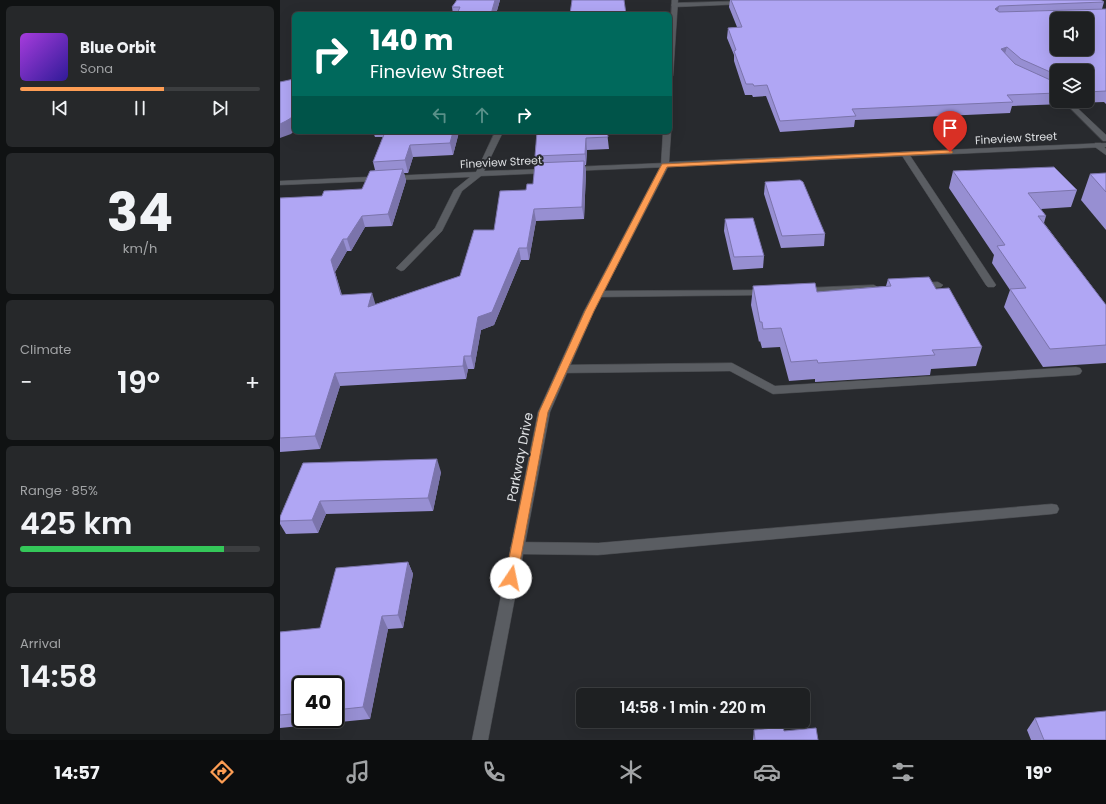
<!DOCTYPE html>
<meta charset="utf-8">
<style>
body{margin:0;font-family:Poppins,sans-serif;background:#26282a;color:#f1f3f6;height:100vh;display:flex;flex-direction:column;font-size:15px;white-space:nowrap}
*{box-sizing:border-box;margin:0}
p{font-size:13px;color:#a1a3a5}
.icon{flex:none;width:22px;height:22px;fill:none;stroke:currentColor;stroke-width:2;stroke-linecap:round;stroke-linejoin:round}
.map{position:relative;flex:1;overflow:hidden}
.details{display:flex;flex-direction:column;gap:6px;padding:6px;background:#101213;width:280px}
.details>*{flex:none}
.guide{position:absolute;left:12px;top:12px;width:380px;height:122px;border-radius:6px;box-shadow:0 4px 16px #0002,0 0 0 1px #3c3e40;background:#00695c;color:#fff;overflow:hidden}
.fabs{position:absolute;left:770px;top:12px;display:grid;gap:8px}
.fabs a{display:grid;place-items:center;width:44px;height:44px;border-radius:6px;background:#1e2022;box-shadow:0 4px 16px #0002,0 0 0 1px #3c3e40;font-size:20px}
.speed{position:absolute;left:12px;top:676px;display:flex;gap:8px;font-size:20px;font-weight:700;text-align:center}
.speed>*{display:grid;place-content:center;width:52px;height:52px;border-radius:50%;background:#1e2022;box-shadow:0 4px 16px #0002,0 0 0 1px #3c3e40;line-height:1}
.speed .limit{border:2px solid #111;border-radius:6px;background:#fff;color:#111}
.pin{position:absolute;display:grid;place-items:center;width:34px;height:34px;color:#fff;margin:-41px -17px;border-radius:50% 50% 50% 0;rotate:-45deg;box-shadow:0 0 4px #0007}
.pin .icon{rotate:45deg}
.me{position:absolute;width:44px;margin:-22px;rotate:11deg;stroke-linejoin:round;filter:drop-shadow(0 0 3px #0008)}
.turn{display:flex;align-items:center;gap:14px;height:84px;padding:0 12px;font-size:18px}
.turn .icon{width:52px;height:52px;stroke-width:2.5}
.turn b{display:block;font-size:28px;line-height:34px}
.lanes{display:flex;align-items:center;height:38px;padding:0 12px;background:#0003;justify-content:center;gap:20px;direction:ltr}
.lanes .off{opacity:.35}
.big{font-size:30px;font-weight:600;line-height:1.1}
.details .widget{flex:1;display:flex;flex-direction:column;justify-content:center;gap:6px;min-width:0;padding:0 14px;border-radius:6px;background:#26282a}
.details .dial{align-items:center;gap:0}
.dial b{font-size:52px;line-height:1}
.song{display:flex;align-items:center;gap:12px}
.cover{width:48px;height:48px;border-radius:6px;background:linear-gradient(135deg,hsl(280 70% 55%),hsl(250 70% 35%))}
.played{height:4px;border-radius:2px;background:linear-gradient(90deg,#fd9d54 60%,#3c3e40 60%)}
.keys{display:flex;justify-content:space-around;direction:ltr}
.heat{display:flex;justify-content:space-between;align-items:center;font-size:22px;direction:ltr}
.charge{height:6px;border-radius:3px;background:linear-gradient(90deg,#34c759 85%,#3c3e40 0)}
.trip{position:absolute;left:296px;top:688px;width:234px;height:40px;border-radius:6px;background:#1e2022;box-shadow:0 4px 16px #0002,0 0 0 1px #3c3e40;font-weight:600;line-height:40px;text-align:center}
.tabs{display:flex;height:64px;justify-content:space-around;align-items:center;background:#0c0d0e;color:#a1a3a5}
.tabs .icon{width:28px;height:28px}
.tabs .on{color:#fd9d54}
.tabs b{font-size:18px;color:#f1f3f6}
main{display:flex;flex:1;min-height:0}
.map>svg:first-child{display:block}
.lines{fill:none;stroke-linecap:round;stroke-linejoin:round}
.service-casing{stroke:#46484c;stroke-width:1}
.minor-casing{stroke:#46484c;stroke-width:1}
.tertiary-casing{stroke:#46484c;stroke-width:1}
.service{fill:#5a5d62;fill-rule:evenodd}
.minor{fill:#5a5d62;fill-rule:evenodd}
.tertiary{fill:#5a5d62;fill-rule:evenodd}
.wall{fill:#978fd2;fill-rule:evenodd}
.shaded-wall{fill:#7b74ab}
.building{fill:#b0a6f4;stroke:#7b74ab;fill-rule:evenodd}
.route{fill:#fd9d54;stroke:#a46637}
.labels{text-anchor:middle;dominant-baseline:central;stroke-width:4;stroke-linejoin:round;paint-order:stroke}
.far-street-label{font-size:11px;fill:#dee0e3;stroke:#282a2e}
.street-label{font-size:13px;fill:#dee0e3;stroke:#282a2e}
</style>
<main>
<section class="details">
<div class="widget">
<div class="song"><i class="cover"></i><div><b>Blue Orbit</b><p>Sona</p></div></div>
<div class="played"></div>
<div class="keys"><svg class="icon" aria-label="previous" viewBox="0 0 24 24"><path d="M18 5L8 12l10 7zM5 5v14"/></svg><svg class="icon" aria-label="pause" viewBox="0 0 24 24"><path d="M8 5v14M16 5v14"/></svg><svg class="icon" aria-label="next" viewBox="0 0 24 24"><path d="M6 5l10 7-10 7zM19 5v14"/></svg></div>
</div>
<div class="widget dial"><b>34</b><p>km/h</p></div>
<div class="widget"><p>Climate</p>
<div class="heat"><a>−</a><b class="big">19°</b><a>+</a></div>
</div>
<div class="widget"><p>Range · 85%</p><b class="big">425 km</b><div class="charge"></div></div>
<div class="widget"><p>Arrival</p><b class="big">14:58</b></div>
</section>
<div class="map">
<svg width="826" height="740" viewBox="0 0 826 740">
<rect width="100%" height="100%" fill="#282a2e"/>
<g class="lines">
<defs>
<g id="service">
<polygon points="464,1 467,3 466,4 394,7 391,5 394,3"/>
<polygon points="783,101 790,101 826,135 826,141 823,141"/>
<polygon points="815,143 821,143 826,149 826,155 815,147"/>
<polygon points="622,152 625,152 629,154 716,285 714,287 708,287 706,285 621,154"/>
<polygon points="658,282 663,285 661,287 639,289 634,286 639,283"/>
<polygon points="594,285 599,288 597,290 523,294 518,291 523,288"/>
<polygon points="486,290 489,291 491,293 489,295 319,297 314,294 319,291"/>
<polygon points="452,363 495,386 796,367 800,368 802,371 800,374 796,375 493,394 450,371 283,373 279,372 278,369 279,366 283,365"/>
<polygon points="772,504 777,505 779,509 777,513 772,514 318,555 237,554 232,552 230,548 232,544 237,542 318,543"/>
</g>
<g id="minor">
<polygon points="215,132 223,132 204,171 268,169 272,171 268,173 201,176 182,191 162,231 124,270 121,271 116,268 118,266 155,228 174,190 190,177 0,185 0,181 196,172"/>
<polygon points="385,163 388,163 388,167 291,171 287,169 291,167"/>
</g>
<g id="tertiary">
<polygon points="392,0 398,0 393,76 390,78 390,31"/>
<polygon points="390,131 391,132 389,162 826,143 826,147 388,167 314,311 270,412 208,740 192,740 258,412 304,311 381,165 383,132"/>
</g>
</defs>
<use href="#service" class="service-casing"/>
<use href="#minor" class="minor-casing"/>
<use href="#tertiary" class="tertiary-casing"/>
<use href="#service" class="service"/>
<use href="#minor" class="minor"/>
<use href="#tertiary" class="tertiary"/>
</g>
<g class="wall">
<polygon points="177,0 220,0 216,14 173,14 172,7"/>
<polygon points="447,0 821,0 824,2 822,9 826,9 826,104 824,102 794,103 792,101 807,101 807,71 777,71 777,101 784,101 784,104 732,106 730,113 575,120 574,127 500,132 486,96 473,97 472,95 465,95 454,61 454,55 447,38 448,28 457,27 449,7 450,0"/>
<polygon points="93,132 179,132 173,155 133,157 128,173 124,173 126,181 112,226 85,227 71,251 67,251 55,272 62,295 96,304 180,276 214,230 246,190 253,184 256,163 255,156 257,132 327,132 329,149 307,150 306,165 305,165 306,172 304,219 256,221 249,260 241,260 214,325 201,330 194,369 188,369 186,379 60,386 40,449 0,452 0,198 42,196 82,189 95,170 93,162 103,137 95,137"/>
<polygon points="673,171 797,190 791,207 761,209 766,216 764,223 826,305 826,363 763,367 724,307 730,290 712,263 714,255 669,188"/>
<polygon points="826,173 826,230 801,200 810,174"/>
<polygon points="485,182 545,234 544,246 501,248 484,194"/>
<polygon points="445,219 484,256 483,268 453,270 444,231"/>
<polygon points="608,279 656,289 702,347 696,366 651,369 650,375 535,382 535,379 509,381 500,347 482,348 480,341 479,342 471,305 473,286 537,292 606,286"/>
<polygon points="23,463 161,472 153,511 46,514 38,533 6,534 0,524 0,517"/>
<path d="M128,562L133,574L123,628L108,629L90,719L0,728V632L40,628ZM21,685H55V719H21Z"/>
<polygon points="755,718 826,740 751,740 747,730"/>
<polygon points="474,730 504,731 538,740 473,740"/>
</g>
<g class="shaded-wall">
<polygon points="215,0 220,0 216,14 211,14"/>
<polygon points="719,6 717,16 715,9"/>
<polygon points="727,47 724,57 721,49"/>
<polygon points="14,113 14,131 11,134 0,138 0,124"/>
<polygon points="173,132 179,132 173,155 170,143"/>
<polygon points="306,138 307,150 306,165 305,154"/>
<polygon points="130,145 133,157 128,173 125,160"/>
<polygon points="304,161 306,172 304,219 302,207"/>
<polygon points="123,169 126,181 112,226 108,214"/>
<polygon points="254,209 256,221 249,260 247,248"/>
<polygon points="82,216 85,227 71,251 67,239"/>
<polygon points="63,239 67,251 55,272 65,308 61,295 51,260"/>
<polygon points="239,248 241,260 214,325 201,330 194,369 191,356 198,317"/>
<polygon points="92,293 96,306 88,307"/>
<polygon points="184,356 188,369 186,379 183,366"/>
<polygon points="55,373 60,386 40,449 35,436"/>
<polygon points="157,459 161,472 153,511 148,498"/>
<polygon points="40,501 46,514 38,533 32,520"/>
<polygon points="128,562 133,574 123,628 118,615"/>
<polygon points="102,616 108,629 90,719 83,707"/>
</g>
<g class="building">
<polygon points="177,0 215,0 211,14 177,14 180,7 172,7"/>
<polygon points="292,0 344,0 346,14 290,14"/>
<path d="M451,0H821L824,2L719,6L715,9L719,12L826,9V91L807,92V71H777V75L741,59L727,47L721,49L735,64L777,83V93L727,95L733,102L572,109L576,116L500,121L487,85L474,86L473,84H466L454,51L456,50L448,28L462,27ZM777,19H807V49H777Z"/>
<polygon points="14,79 14,113 11,118 6,121 0,124 0,82"/>
<polygon points="105,132 173,132 170,143 130,145 125,160 93,162"/>
<polygon points="257,132 327,132 328,137 306,138 305,154 255,156"/>
<polygon points="304,161 302,207 254,209 247,248 239,248 212,312 198,317 191,356 184,356 183,366 55,373 35,436 0,438 0,198 42,196 44,191 82,189 90,171 123,169 108,214 82,216 67,239 63,239 51,260 61,295 92,293 88,307 180,276 194,230 214,230 220,191 246,190 247,184 253,184 255,163"/>
<polygon points="774,167 797,190 748,193 766,216 758,216 826,305 826,345 770,349 730,289 746,288 717,246 725,245 673,171"/>
<polygon points="826,173 826,192 810,174"/>
<polygon points="520,180 523,182 545,234 502,236 485,182"/>
<polygon points="473,218 484,256 454,257 445,219"/>
<polygon points="649,277 656,289 669,288 702,347 652,350 655,355 538,363 537,360 511,362 501,328 483,329 482,322 480,322 473,286 535,283 537,292 611,286 608,279"/>
<polygon points="157,459 148,498 40,501 32,520 0,521 0,517 23,463"/>
<polygon points="128,562 118,615 102,616 83,707 55,710 55,685 21,685 21,713 0,715 0,632 40,628 56,568"/>
<polygon points="826,711 826,740 764,740 755,718"/>
<polygon points="503,727 504,731 536,728 538,740 475,740 474,730"/>
</g>
<polygon class="route" points="670,150 673,152 672,153 387,167 314,311 268,412 237,578 235,581 231,583 227,581 225,578 259,412 305,311 382,164"/>
<g class="labels">
<g class="far-street-label">
<text transform="translate(736 138) rotate(-3)">Fineview Street</text>
<text transform="translate(221 162) rotate(-3)">Fineview Street</text>
</g>
<g class="street-label">
<text transform="translate(240 457) rotate(-79)">Parkway Drive</text>
</g>
</g>
</svg>
<div class="fabs">
<a><svg class="icon" aria-label="sound" viewBox="0 0 24 24"><path d="M4 9h4l5-4v14l-5-4H4zM17 9q2 3 0 6"/></svg></a>
<a><svg class="icon" aria-label="layers" viewBox="0 0 24 24"><path d="M12 4l9 5-9 5-9-5zM3 14l9 5 9-5"/></svg></a>
</div>
<div class="speed"><div class="limit">40</div></div>
<div class="pin" style="left:670px;top:152px;background:#d93025"><svg class="icon" aria-label="arrive" viewBox="0 0 24 24"><path d="M6 21V4h12l-3 4 3 4H6"/></svg></div>
<svg class="me" style="left:231px;top:578px" viewBox="-20 -20 40 40"><circle r="19" fill="#fff"/><path d="M0-13L10 11 0 6-10 11z" fill="#fd9d54"/></svg>
<div class="trip">14:58 · 1 min · 220 m</div>
<div class="guide">
<div class="turn"><svg class="icon" aria-label="right" viewBox="0 0 24 24"><path d="M7 20v-9h11M14 6l5 5-5 5"/></svg><div><b>140 m</b>Fineview Street</div></div>
<div class="lanes"><svg class="icon off" aria-label="left" viewBox="0 0 24 24"><path d="M17 20v-9H6M10 6l-5 5 5 5"/></svg><svg class="icon off" aria-label="ahead" viewBox="0 0 24 24"><path d="M12 20V5M6 11l6-6 6 6"/></svg><svg class="icon" aria-label="right" viewBox="0 0 24 24"><path d="M7 20v-9h11M14 6l5 5-5 5"/></svg></div>
</div>
</div>
</main>
<nav class="tabs">
<b>14:57</b>
<svg class="icon on" aria-label="directions" viewBox="0 0 24 24"><path d="M12 3l9 9-9 9-9-9zM9 14v-3h6M13 9l2 2-2 2"/></svg>
<svg class="icon" aria-label="music" viewBox="0 0 24 24"><path d="M9 18V5l10-2v13"/><circle cx="6" cy="18" r="3"/><circle cx="16" cy="16" r="3"/></svg>
<svg class="icon" aria-label="phone" viewBox="0 0 24 24"><path d="M5 4h4l2 5-3 2q2 4 5 5l2-3 5 2v4C11 20 4 13 5 4z"/></svg>
<svg class="icon" aria-label="climate" viewBox="0 0 24 24"><path d="M12 3v18M4 7l16 10M4 17L20 7"/></svg>
<svg class="icon" aria-label="car" viewBox="0 0 24 24"><path d="M5 17H2v-5l4-1 3-4h7l3 4 3 1v5h-3M9 17h6M6 11h13"/><circle cx="7" cy="17" r="2"/><circle cx="17" cy="17" r="2"/></svg>
<svg class="icon" aria-label="filters" viewBox="0 0 24 24"><path d="M4 7h16M4 17h16"/><circle cx="9" cy="7" r="2"/><circle cx="15" cy="17" r="2"/></svg>
<b>19°</b>
</nav>
